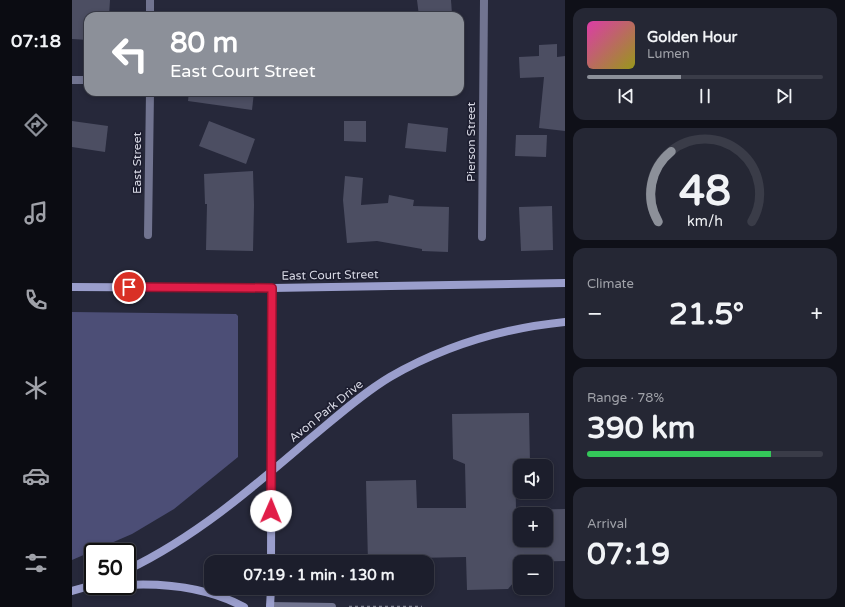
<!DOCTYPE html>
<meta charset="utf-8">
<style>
body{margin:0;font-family:"Varela Round",sans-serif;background:#252734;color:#f1f3f6;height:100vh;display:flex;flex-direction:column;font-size:15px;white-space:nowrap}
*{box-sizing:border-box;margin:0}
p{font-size:13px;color:#a0a2a9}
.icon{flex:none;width:22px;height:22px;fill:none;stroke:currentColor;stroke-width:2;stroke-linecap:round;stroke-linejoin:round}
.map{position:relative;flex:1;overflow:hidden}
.panel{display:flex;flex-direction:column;gap:8px;padding:8px;background:#0f1018;width:280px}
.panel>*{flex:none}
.hud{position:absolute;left:12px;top:12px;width:380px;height:84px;border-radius:12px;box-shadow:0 2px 6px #0003,0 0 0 1px #3a3c48;background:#8c9099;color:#fff;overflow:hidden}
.tools{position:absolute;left:441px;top:459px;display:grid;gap:8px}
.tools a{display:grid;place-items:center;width:40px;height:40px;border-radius:8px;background:#1c1e2c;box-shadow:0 2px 6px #0003,0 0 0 1px #3a3c48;font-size:20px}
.speed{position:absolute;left:12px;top:543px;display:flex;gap:8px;font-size:20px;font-weight:700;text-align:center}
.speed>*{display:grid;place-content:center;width:52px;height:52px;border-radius:50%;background:#1c1e2c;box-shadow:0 2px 6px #0003,0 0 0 1px #3a3c48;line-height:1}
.speed .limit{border:2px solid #111;border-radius:6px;background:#fff;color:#111}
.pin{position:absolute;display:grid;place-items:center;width:34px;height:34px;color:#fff;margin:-17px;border:2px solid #fff;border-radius:50%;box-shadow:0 1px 4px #0007}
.me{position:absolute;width:44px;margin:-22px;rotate:1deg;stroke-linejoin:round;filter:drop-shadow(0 0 3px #0008)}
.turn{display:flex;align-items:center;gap:14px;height:84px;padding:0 20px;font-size:18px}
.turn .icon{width:52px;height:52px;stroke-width:2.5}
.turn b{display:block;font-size:28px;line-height:34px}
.big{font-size:30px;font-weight:700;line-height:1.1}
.panel .card{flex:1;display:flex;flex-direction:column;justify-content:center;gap:6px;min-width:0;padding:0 14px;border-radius:12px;background:#252734}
.panel .dial{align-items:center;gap:0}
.dial svg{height:104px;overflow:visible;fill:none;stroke:#3a3c48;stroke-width:7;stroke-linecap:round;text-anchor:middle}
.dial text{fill:#f1f3f6;stroke:none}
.song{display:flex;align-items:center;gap:12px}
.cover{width:48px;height:48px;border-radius:6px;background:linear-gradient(135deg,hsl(320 70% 55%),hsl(60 70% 35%))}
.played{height:4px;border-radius:2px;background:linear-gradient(90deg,#8c9099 40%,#3a3c48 40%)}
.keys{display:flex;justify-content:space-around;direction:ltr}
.heat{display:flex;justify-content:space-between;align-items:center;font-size:22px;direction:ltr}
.charge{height:6px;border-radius:3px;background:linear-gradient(90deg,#34c759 78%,#3a3c48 0)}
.trip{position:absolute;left:132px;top:555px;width:230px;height:40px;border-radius:12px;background:#1c1e2c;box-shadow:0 2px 6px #0003,0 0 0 1px #3a3c48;font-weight:700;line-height:40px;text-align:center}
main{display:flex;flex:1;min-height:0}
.tab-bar{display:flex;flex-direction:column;width:72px;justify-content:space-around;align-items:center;background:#0b0c12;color:#a0a2a9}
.tab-bar .icon{width:28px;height:28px}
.tab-bar .current{color:#8c9099}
.tab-bar b{font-size:18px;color:#f1f3f6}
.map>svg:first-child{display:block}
.green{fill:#4c4e76}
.building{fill:#4c4e62;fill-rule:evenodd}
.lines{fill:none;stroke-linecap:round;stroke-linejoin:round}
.path{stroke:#7d7f8e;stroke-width:2.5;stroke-dasharray:3 3;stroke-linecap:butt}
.minor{stroke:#717490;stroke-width:8}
.secondary{stroke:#9a9ecc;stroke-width:8}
.route-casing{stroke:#92132f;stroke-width:10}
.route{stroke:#e11d48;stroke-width:7}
.labels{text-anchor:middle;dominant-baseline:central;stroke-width:3.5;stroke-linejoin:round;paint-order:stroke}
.street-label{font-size:12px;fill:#d6d7e3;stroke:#1d1e30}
</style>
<main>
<nav class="tab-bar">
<b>07:18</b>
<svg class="icon current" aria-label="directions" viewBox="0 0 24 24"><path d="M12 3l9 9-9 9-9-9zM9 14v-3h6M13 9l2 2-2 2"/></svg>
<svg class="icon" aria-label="music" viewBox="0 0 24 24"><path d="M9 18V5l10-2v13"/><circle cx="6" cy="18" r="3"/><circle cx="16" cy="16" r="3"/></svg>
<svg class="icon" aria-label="phone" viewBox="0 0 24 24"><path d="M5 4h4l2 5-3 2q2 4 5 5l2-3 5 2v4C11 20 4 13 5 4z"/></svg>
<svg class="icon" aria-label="climate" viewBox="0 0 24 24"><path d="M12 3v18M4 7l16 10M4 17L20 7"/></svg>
<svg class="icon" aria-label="car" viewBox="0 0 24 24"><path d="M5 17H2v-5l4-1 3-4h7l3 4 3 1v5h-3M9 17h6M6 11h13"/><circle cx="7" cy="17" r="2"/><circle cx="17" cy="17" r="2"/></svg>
<svg class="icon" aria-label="filters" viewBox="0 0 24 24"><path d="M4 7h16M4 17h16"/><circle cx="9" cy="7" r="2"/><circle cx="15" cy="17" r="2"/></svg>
</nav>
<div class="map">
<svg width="493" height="607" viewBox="0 0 493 607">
<rect width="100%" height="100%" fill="#26283a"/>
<polygon class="green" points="0,312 164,314 166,316 166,457 102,509 60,534 0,560"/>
<g class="building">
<polygon points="0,0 38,0 37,16 16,16 16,40 0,39"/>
<polygon points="345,0 379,0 380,14 347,16"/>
<polygon points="485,44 485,57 493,56 493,131 467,128 472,77 448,78 447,57 467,56 467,45"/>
<polygon points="117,92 182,92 180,110 116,101"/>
<polygon points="0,121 36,126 33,152 0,147"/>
<polygon points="137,121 183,139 174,164 127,146"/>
<polygon points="272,121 294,121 294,142 272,141"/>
<polygon points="336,123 376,128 374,152 333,148"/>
<polygon points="444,135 475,135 474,157 443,156"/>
<polygon points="181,171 182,205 181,251 134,250 135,204 133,204 132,174"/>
<polygon points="273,176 291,178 289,205 316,203 317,195 342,200 341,206 377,207 376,252 350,251 350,249 305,241 275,243 271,200"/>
<polygon points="480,206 481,250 449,251 447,207"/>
<path d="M457,413L458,463H443L444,510L493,509V561L448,562V575L436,589L395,590L394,557L343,558V562H296L294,481L344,480L345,508H394L393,464L381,459L380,414ZM448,514H474V540H448Z"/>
</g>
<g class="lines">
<polyline class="path" points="277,607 350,607"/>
<g class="minor">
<polyline points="78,16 78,0"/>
<polyline points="0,80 16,80"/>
<polyline points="76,235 78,92"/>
<polyline points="410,237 412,0"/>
<polyline points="198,606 260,607"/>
</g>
<g class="secondary">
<polyline points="0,287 200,288 493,283"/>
<polyline points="199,562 200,288"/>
<path d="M55,570C122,538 178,490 234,442C261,420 288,395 318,377C372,346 432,328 493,322"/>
<path d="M55,585C95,583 136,588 172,607"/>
<polyline points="17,587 32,586"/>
<polyline points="0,591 21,585"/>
<polyline points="198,607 199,588"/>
</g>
</g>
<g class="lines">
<defs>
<polyline id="route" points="57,287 200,288 199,511"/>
</defs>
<use href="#route" class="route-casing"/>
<use href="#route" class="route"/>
</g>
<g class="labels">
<g class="street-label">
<text transform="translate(399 142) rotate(-90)">Pierson Street</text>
<text transform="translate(65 163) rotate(-90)">East Street</text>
<text transform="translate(258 275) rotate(-1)">East Court Street</text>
<text transform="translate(254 411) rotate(-39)">Avon Park Drive</text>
</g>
</g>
</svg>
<div class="tools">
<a><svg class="icon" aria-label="sound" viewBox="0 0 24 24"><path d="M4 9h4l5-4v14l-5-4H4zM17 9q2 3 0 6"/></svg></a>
<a>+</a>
<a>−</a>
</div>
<div class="speed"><div class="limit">50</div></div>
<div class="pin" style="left:57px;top:287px;background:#d93025"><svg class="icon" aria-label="arrive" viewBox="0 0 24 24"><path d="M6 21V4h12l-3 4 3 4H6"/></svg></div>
<svg class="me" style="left:199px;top:511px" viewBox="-20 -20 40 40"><circle r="19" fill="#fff"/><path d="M0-13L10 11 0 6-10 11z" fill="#e11d48"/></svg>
<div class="trip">07:19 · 1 min · 130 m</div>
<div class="hud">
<div class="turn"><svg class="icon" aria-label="left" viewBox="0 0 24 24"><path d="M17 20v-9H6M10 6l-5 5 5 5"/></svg><div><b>80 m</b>East Court Street</div></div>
</div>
</div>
<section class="panel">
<div class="card">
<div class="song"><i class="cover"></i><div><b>Golden Hour</b><p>Lumen</p></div></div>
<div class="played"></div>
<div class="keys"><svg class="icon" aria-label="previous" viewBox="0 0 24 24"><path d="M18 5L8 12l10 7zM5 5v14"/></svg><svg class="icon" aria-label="pause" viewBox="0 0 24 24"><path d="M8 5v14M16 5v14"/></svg><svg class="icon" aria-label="next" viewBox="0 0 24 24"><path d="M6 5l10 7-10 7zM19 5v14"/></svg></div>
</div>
<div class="card dial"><svg viewBox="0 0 100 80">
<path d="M14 69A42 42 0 1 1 86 69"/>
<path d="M14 69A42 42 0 0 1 24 15" stroke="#8c9099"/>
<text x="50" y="56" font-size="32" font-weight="700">48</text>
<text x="50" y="72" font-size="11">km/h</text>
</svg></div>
<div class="card"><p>Climate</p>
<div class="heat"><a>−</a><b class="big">21.5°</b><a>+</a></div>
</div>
<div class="card"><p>Range · 78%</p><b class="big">390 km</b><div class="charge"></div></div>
<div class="card"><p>Arrival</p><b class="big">07:19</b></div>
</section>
</main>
